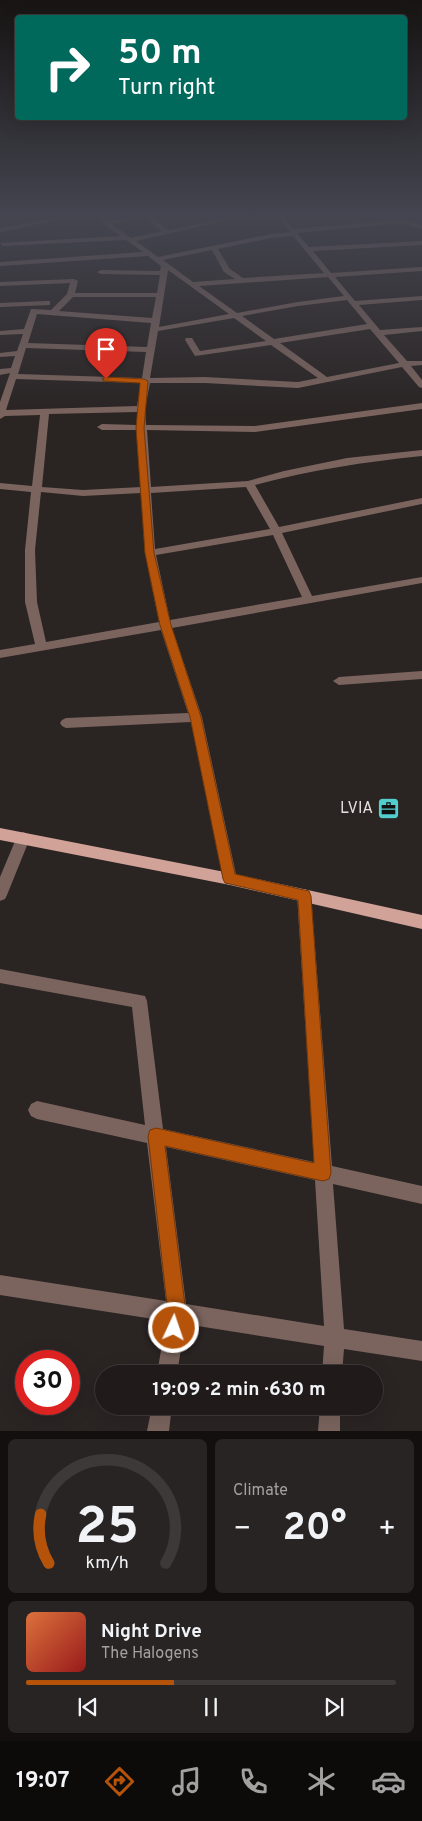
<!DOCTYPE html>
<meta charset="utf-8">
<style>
body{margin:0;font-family:Overpass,sans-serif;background:#282423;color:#f1f3f6;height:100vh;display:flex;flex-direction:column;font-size:19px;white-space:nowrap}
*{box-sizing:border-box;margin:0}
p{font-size:16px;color:#a2a1a2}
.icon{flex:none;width:28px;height:28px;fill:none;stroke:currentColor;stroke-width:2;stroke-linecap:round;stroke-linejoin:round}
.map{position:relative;height:1431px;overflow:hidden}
.details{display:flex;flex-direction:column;gap:8px;padding:8px;background:#120f0e;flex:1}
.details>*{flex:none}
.guide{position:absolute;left:15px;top:15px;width:392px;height:105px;border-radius:5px;box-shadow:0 5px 20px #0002,0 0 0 1px #3d3939;background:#00695c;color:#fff;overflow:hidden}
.speed{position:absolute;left:15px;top:1350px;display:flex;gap:10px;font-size:25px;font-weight:700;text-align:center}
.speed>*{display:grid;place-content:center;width:65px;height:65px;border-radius:50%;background:#201b1a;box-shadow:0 5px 20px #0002,0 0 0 1px #3d3939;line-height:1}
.speed .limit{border:8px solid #d22;background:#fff;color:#111}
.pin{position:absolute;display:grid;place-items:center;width:42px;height:42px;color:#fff;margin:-51px -21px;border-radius:50% 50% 50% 0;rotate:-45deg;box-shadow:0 0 5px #0007}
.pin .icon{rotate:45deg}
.me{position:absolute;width:55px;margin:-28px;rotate:3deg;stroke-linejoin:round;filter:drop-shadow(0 0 4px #0008)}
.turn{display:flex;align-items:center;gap:18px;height:105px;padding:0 20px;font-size:22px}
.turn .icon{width:65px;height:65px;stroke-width:2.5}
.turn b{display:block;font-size:35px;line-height:42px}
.big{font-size:38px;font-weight:700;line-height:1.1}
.details .widget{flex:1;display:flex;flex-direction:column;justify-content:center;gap:8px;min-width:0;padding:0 18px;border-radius:8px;background:#282423}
.details .dial{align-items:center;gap:0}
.dial svg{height:130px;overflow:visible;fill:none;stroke:#3d3939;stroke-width:7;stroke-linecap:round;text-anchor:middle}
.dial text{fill:#f1f3f6;stroke:none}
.song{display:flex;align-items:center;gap:15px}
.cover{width:60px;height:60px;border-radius:8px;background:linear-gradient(135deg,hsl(20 70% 55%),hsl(0 70% 35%))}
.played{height:5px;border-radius:2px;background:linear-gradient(90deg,#b45309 40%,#3d3939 40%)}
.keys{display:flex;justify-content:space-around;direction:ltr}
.heat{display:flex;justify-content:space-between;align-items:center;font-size:28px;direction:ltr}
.details .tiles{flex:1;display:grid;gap:8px;grid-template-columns:1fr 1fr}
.widget:last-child{grid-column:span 2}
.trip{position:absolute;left:95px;top:1365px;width:288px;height:50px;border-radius:25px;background:#201b1a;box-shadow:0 5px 20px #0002,0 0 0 1px #3d3939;font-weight:700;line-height:50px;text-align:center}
.tab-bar{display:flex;height:80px;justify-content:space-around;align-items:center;background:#0d0b0a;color:#a2a1a2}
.tab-bar .icon{width:35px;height:35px}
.tab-bar .on{color:#b45309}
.tab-bar b{font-size:22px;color:#f1f3f6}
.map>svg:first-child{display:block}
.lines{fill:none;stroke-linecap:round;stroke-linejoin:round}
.minor{fill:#7b645e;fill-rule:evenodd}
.major{fill:#d1a297;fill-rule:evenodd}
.route{fill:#b45309;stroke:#753606}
.labels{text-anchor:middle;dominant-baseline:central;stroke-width:5;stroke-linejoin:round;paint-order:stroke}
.poi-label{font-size:16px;fill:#e4e0df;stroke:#2a2423;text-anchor:end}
</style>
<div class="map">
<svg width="422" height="1431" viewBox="0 0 422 1431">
<rect width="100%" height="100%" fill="#2a2423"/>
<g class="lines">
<g class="minor">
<polygon points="73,215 85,215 0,232 0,228"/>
<path d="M92,215H99L107,221L148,215L169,230L240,215H251L136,241L158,257L271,234L290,232L276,215H325L322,217L286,220L294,229L393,220L396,217L422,225V229L402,223L297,233L309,247L422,241V245L313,251L331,273L422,267V271L335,277L355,301L422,296V300L359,305L380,330L422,327V331L384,335L407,361H422V365L411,366L422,380V388L419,387L402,367L298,388L205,383H150L145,409L146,425L255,426L422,403V409L255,432L147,430L151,487L248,481L284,471L347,458L422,450V456C365,462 310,470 255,485L279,527L422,498V504L282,533L312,596L422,577V583L172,628L202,717L237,879L235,883L230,885L225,883L223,879L191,722L66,728L62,726L60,723L62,720L66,718L188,713L161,630L0,658V650L35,644L25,602V550L31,492L0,489V483L32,486L40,415L5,416L0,419V402L10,373L0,375V369L11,368L15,356L0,357V353L17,351L23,334L0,335V331L24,329L31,309L51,310L67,294L70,283L0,286V282L74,279L78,281L75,293H157L160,275L101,274L97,272L101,270L160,271L161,266L148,256L0,266V262L143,252L126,240L3,246L0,243L120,236ZM144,218L162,231L131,238L112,224ZM293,236L324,273L243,278L230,269L218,249L271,238ZM212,250L224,272L235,279L193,282L163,260ZM168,270L229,314L159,327ZM328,277L344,296L298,302L237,313L199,286ZM73,297H156L152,318L59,311ZM347,300L367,324L274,339L242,316L298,306ZM37,314L151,323L147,347L28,343ZM234,318L266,341L200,351L192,338H186L185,340L195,356L271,345L318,378L298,382L205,377L150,378L158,331ZM370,329L399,363L327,377L280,343ZM26,348L146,352L142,378L18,374ZM16,379L141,383L137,406L6,410ZM137,412V425L102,424L97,427L102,430H138L141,487L83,490L42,487L49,414ZM246,487L270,529L155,549L151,493ZM41,492L83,496L141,493L145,553L159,622L46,642L37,602L35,550ZM273,535L302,597L170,620L156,555Z"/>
<polygon points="47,301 50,301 50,305 0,307 0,303"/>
<polygon points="422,671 422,679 339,685 333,681 339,677"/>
<polygon points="23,832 28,834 30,838 7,895 5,899 0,901 0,877 18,834"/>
<path d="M304,889L309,891L311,895L332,1166L422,1186V1204L333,1184L344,1329L422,1341V1361L344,1349L342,1374H322L324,1346L185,1324L177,1374H157L166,1321L0,1295V1275L166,1301L147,1143L37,1119L31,1116L28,1110L31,1104L37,1101L145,1125L132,1007L0,983V969L145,996L147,1001L163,1129L314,1162L297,895L299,891ZM166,1147L315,1180L324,1326L186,1304Z"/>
<polygon points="152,1406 172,1406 169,1431 147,1431"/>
<polygon points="320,1406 340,1406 340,1431 318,1431"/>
</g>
<polygon class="major" points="0,828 230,873 422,915 422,929 230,885 0,840"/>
</g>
<linearGradient id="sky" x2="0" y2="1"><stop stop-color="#171413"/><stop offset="0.52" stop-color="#444550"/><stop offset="1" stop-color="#444550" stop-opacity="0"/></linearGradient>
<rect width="422" height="415" fill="url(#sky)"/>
<polygon class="route" points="106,377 144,379 148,381 144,428 154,553 171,625 201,717 235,874 304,890 309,891 311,896 331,1173 329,1179 323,1181 165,1146 186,1313 181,1335 174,1337 168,1335 165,1328 168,1313 148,1136 150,1130 156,1128 314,1163 298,900 230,884 225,883 223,879 190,717 160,625 145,553 136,428 140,383 103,381 103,378"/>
<defs>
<symbol id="office-square" viewBox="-11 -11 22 22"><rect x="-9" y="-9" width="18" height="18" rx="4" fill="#52cdce" stroke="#2a2423"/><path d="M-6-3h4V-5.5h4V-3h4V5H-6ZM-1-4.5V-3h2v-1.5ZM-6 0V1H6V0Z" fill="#111"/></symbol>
</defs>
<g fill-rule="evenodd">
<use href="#office-square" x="376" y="796" width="25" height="25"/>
</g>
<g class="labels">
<g class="poi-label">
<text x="373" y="809">LVIA</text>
</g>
</g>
</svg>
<div class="speed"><div class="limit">30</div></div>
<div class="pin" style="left:106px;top:379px;background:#d93025"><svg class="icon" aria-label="arrive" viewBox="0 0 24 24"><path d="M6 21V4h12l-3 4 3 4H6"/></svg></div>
<svg class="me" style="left:174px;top:1328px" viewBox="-20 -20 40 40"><circle r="17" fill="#b45309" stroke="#fff" stroke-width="3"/><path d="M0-11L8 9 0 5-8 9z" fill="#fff"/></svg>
<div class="trip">19:09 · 2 min · 630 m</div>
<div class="guide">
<div class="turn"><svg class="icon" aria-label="right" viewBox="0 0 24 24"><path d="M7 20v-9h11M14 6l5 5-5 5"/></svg><div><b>50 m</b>Turn right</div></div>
</div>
</div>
<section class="details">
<div class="tiles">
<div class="widget dial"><svg viewBox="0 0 100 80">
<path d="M14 69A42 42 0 1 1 86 69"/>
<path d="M14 69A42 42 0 0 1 9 39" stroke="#b45309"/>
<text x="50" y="56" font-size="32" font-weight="700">25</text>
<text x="50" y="72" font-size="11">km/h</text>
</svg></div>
<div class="widget"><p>Climate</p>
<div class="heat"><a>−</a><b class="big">20°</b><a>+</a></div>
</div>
<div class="widget">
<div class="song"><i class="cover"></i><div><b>Night Drive</b><p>The Halogens</p></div></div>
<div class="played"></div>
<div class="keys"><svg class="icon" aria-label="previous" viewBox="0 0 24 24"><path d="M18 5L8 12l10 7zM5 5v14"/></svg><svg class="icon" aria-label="pause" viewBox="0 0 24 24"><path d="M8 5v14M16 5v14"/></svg><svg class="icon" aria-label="next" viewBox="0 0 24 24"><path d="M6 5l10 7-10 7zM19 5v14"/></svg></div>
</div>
</div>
</section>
<nav class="tab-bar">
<b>19:07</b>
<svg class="icon on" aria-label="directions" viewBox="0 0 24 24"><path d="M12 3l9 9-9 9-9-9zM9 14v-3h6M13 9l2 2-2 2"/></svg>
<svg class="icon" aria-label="music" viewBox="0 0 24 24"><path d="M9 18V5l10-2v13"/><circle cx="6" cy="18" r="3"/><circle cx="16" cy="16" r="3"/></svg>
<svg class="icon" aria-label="phone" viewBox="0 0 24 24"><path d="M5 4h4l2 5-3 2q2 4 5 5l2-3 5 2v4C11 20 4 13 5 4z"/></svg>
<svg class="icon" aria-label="climate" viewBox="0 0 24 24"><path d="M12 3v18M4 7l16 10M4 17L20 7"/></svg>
<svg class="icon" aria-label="car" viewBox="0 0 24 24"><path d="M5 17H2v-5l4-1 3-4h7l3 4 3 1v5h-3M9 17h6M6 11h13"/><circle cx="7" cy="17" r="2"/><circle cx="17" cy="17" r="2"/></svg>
</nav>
